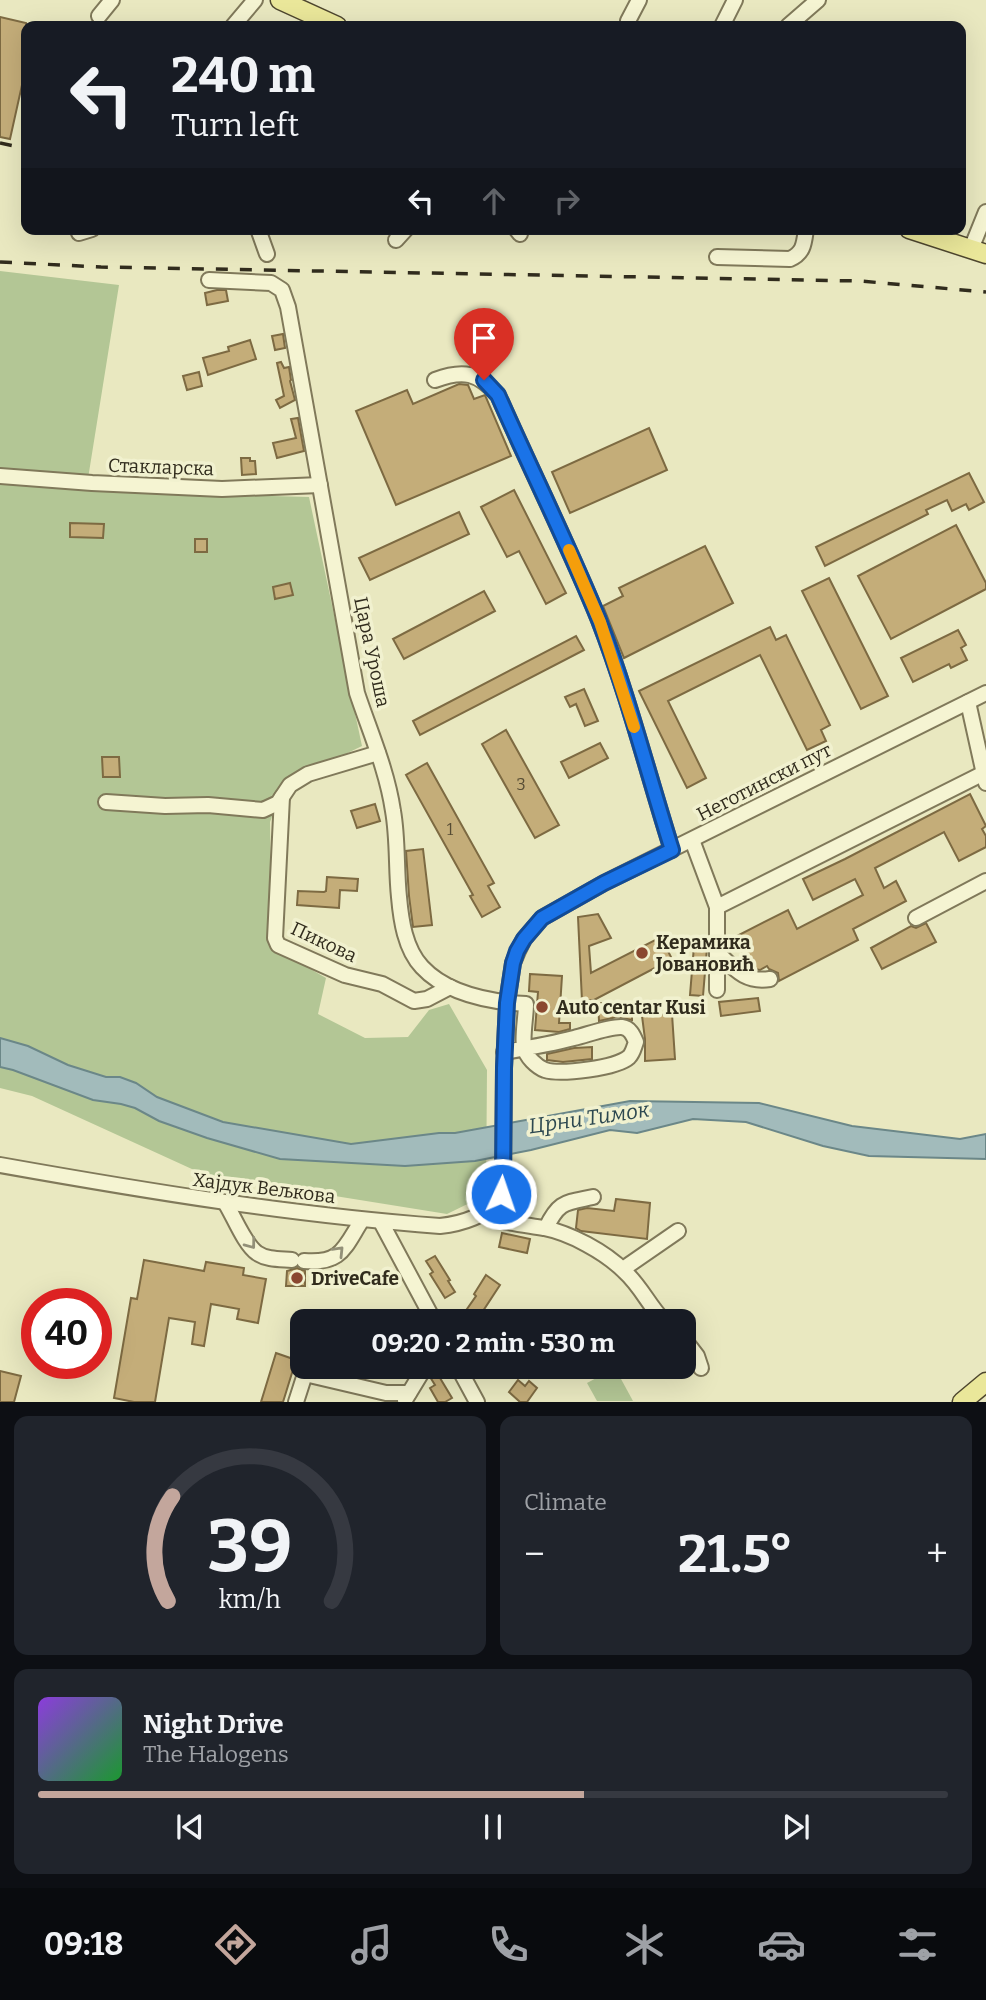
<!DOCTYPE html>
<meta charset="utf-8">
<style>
body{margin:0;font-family:Bitter,serif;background:#20242c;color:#f1f3f6;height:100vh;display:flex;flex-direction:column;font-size:26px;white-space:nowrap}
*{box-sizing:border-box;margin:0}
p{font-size:23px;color:#9ea1a6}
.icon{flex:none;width:38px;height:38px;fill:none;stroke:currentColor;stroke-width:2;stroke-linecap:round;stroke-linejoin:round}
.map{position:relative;height:1402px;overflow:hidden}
.details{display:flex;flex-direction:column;gap:14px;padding:14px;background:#0d0f14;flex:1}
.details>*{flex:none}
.top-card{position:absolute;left:21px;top:21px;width:945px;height:214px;border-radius:14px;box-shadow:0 7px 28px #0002;background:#171b24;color:#f1f3f6;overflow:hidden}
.speed{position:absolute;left:21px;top:1288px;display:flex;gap:14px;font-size:35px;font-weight:700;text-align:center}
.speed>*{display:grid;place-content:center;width:91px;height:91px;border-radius:50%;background:#171b24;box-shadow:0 7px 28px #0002;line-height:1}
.speed .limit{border:10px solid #d22;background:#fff;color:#111}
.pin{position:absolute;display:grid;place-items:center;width:60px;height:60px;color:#fff;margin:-72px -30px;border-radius:50% 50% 50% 0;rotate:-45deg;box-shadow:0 0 7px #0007}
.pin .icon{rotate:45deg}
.me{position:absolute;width:77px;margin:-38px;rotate:3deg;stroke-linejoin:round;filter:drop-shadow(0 0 5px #0008)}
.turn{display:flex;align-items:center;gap:24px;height:147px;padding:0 35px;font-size:32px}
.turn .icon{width:91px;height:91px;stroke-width:2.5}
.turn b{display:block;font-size:49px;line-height:60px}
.lanes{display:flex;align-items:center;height:66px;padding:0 35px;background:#0003;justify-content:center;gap:35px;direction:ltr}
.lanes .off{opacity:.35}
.big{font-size:52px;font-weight:700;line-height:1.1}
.details .widget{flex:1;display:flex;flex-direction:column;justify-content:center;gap:10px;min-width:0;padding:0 24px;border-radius:14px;background:#20242c}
.details .dial{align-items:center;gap:0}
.dial svg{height:182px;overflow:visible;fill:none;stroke:#363941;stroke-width:7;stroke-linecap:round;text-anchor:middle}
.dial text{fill:#f1f3f6;stroke:none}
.song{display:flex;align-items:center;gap:21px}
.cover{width:84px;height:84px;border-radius:10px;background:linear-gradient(135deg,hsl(270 70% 55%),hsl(130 70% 35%))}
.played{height:7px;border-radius:4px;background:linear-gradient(90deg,#c3a69c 60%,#363941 60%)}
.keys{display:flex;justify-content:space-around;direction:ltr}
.heat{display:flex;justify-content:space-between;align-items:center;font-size:38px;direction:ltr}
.details .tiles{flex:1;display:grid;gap:14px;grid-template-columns:1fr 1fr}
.widget:last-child{grid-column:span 2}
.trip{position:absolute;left:290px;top:1309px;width:406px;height:70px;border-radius:14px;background:#171b24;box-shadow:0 7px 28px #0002;font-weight:700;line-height:70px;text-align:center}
.menu{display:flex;height:112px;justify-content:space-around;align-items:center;background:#090b0e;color:#9ea1a6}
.menu .icon{width:49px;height:49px}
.menu .selected{color:#c3a69c}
.menu b{font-size:32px;color:#f1f3f6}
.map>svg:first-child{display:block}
.green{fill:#b3c695}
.water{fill:#a2bbbb;stroke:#6b8788;stroke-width:2}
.building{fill:#c4ad79;stroke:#7d6a42;stroke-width:2}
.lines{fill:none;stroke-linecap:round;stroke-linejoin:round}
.minor-casing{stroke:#80795a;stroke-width:18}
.major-casing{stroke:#4e462e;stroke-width:21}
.minor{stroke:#f5f4d2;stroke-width:14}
.major{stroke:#eae79a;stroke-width:18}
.rail{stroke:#312c1d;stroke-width:3.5;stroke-dasharray:12 12;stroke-linecap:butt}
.oneway{stroke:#939078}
.route-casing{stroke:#114b97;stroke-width:18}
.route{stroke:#1a73e8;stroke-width:12}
.slow{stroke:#f59e0b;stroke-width:12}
.poi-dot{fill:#8a472f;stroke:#f1f1cf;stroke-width:2.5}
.labels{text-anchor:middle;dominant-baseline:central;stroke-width:7;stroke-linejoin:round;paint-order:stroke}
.number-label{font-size:16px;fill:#564c34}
.street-label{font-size:19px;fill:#312c1d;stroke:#f1f1cf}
.poi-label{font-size:19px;font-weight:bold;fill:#312c1d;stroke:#f1f1cf;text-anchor:start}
.water-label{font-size:21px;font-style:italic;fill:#2d4850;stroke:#f1f1cf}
</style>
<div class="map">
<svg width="986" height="1402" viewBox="0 0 986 1402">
<rect width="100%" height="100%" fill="#e9e8c0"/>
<g class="green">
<polygon points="0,271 119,285 86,491 309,497 362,746 284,784 270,822 272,947 326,978 318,1014 365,1038 408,1037 429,1010 449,1004 487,1070 486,1195 447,1214 205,1175 32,1096 0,1088"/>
<polygon points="615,1368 633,1401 597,1401 587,1383"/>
</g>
<polygon class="water" points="0,1038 28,1046 68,1065 106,1077 120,1077 136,1083 157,1097 223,1122 351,1144 439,1133 455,1133 630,1101 759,1103 852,1126 960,1139 986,1134 986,1159 869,1156 823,1146 746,1122 693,1119 637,1133 610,1130 531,1150 475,1161 405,1166 280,1159 207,1138 159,1121 135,1108 121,1104 93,1100 13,1070 0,1067"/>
<g class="building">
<polygon points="0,17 26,23 26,67 10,139 0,137"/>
<polygon points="217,290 226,290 228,301 207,305 205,293"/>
<polygon points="283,334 285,348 275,350 272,336"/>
<polygon points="250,340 256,359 208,375 203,358 229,351 228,347"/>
<polygon points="281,362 284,368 289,367 291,380 290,381 295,400 280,408 276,400 284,396 277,363"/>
<polygon points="199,372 202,386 187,390 183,376"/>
<polygon points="459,384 468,385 474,399 485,395 511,456 396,505 356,411 407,390 413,404"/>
<polygon points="298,418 304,451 277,458 273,443 296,438 291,419"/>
<polygon points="649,428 667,470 570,513 552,472"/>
<polygon points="241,458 250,458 250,461 255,461 256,474 242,475"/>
<polygon points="969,473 984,502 969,510 966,504 952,511 947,500 926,510 928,514 825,566 816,547"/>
<polygon points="514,490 566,593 546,604 519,551 507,557 481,507"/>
<polygon points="459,512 469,534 370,580 359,558"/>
<polygon points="70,523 104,524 103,538 70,537"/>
<polygon points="956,525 986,583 986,589 891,639 858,576"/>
<rect x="195" y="539" width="12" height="13"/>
<polygon points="705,546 733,603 624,658 603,606 623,596 619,588"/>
<polygon points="829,578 888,696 861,709 802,591"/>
<polygon points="290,583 293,595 275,599 273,587"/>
<polygon points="484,591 495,611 404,659 393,639"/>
<polygon points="770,627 776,640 786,635 830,725 821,730 826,741 807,750 760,655 668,701 706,778 687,788 639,691"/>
<polygon points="958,630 966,645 961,648 967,660 951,668 949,664 913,682 901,658"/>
<polygon points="576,636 584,650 420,735 413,721"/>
<polygon points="584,689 598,721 585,726 576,704 570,707 565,697"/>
<polygon points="506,730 559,825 535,838 482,744"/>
<polygon points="600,743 608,758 569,778 561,762"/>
<polygon points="102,757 119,757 120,777 103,777"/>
<polygon points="427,763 494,883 488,886 500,907 482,917 470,896 473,895 406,775"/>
<polygon points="970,794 986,826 982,829 986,836 986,847 959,861 944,832 875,868 884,888 896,881 906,901 853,929 858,940 779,981 778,973 769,969 767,966 760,970 750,968 735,937 788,910 797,929 863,895 855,879 813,900 803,879 845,859"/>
<polygon points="375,804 380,821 357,828 351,811"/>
<polygon points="423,849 432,925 413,927 409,896 406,851"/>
<polygon points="327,877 358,879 357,891 340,890 339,908 297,905 298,891 324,892 326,891"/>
<polygon points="598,914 611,938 589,946 591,973 661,937 672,959 594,1000 582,1001 578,917"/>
<polygon points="926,923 936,942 882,969 871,948 911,926 916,928"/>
<polygon points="694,946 707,948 703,996 690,995"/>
<polygon points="530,974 562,976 559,1023 570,1023 570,1029 559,1032 535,1030 538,992 529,991"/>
<polygon points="758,998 760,1011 721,1016 719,1002"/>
<polygon points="598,1003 632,1003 632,1020 617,1017 599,1021"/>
<polygon points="672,1014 675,1059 645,1061 645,1039 642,1016"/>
<polygon points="592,1047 592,1059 563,1062 547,1060 547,1054 574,1048"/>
<polygon points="616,1199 650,1203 647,1239 581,1231 576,1228 578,1210 587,1208 614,1211"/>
<polygon points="502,1233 530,1239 527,1253 499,1247"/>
<polygon points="435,1256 450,1280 448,1281 455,1292 445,1298 430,1274 433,1272 426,1261"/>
<polygon points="144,1260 204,1271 206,1262 244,1268 243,1275 266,1279 258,1323 237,1319 239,1309 211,1304 204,1346 192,1344 195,1322 169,1318 155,1402 134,1402 114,1398 131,1298 137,1299"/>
<polygon points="297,1268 305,1271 305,1286 286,1286 287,1271"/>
<polygon points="486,1275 500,1285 479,1317 467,1309 476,1296 474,1294"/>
<polygon points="276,1353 296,1360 283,1402 261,1402"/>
<polygon points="391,1367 414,1367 409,1375 393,1377"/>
<polygon points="434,1368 452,1398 445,1402 438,1402 430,1388 435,1385 430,1377"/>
<polygon points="0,1371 21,1376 14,1402 0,1402"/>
<polygon points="518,1380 525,1386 529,1381 537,1388 527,1402 520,1402 509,1392"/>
</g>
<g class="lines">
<defs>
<g id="minor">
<polyline points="99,16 112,0"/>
<polyline points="628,21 639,0"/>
<polyline points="233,26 255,0"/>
<polyline points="722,26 735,0"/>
<polyline points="788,26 818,0"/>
<polyline points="258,229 267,254"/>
<polyline points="516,229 520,234"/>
<polyline points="79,233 92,229"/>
<polyline points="396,240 406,229"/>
<polyline points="971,249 986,212"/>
<path d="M717,257L790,259C804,253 804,243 806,229"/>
<path d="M209,280L271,283L282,290L288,307L357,693C370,732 387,770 393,811C398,839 396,868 399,897C401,920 405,949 422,967C447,994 492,1002 526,1004C526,1016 522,1036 524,1047C526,1057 537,1067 545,1070C561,1075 617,1068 629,1057C633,1053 634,1047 636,1042C633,1035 630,1028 622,1027C610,1026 587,1035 574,1038C551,1044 528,1048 504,1052"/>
<path d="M435,380C464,369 478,373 498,395C531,470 568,544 599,620C628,695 648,774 672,850"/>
<polyline points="0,476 92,483 222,489 320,485"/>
<polyline points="968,702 986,783"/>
<polyline points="282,797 275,938 278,945 345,975 382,984 414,1001 427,999 450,987"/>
<polyline points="106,802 165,806 208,805 263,810 278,803 290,785 308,774 378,753"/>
<polyline points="692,840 717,907 717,990"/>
<polyline points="717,907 984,773"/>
<polyline points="916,918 986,881"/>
<path d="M717,952C734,968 744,983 770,979"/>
<path d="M0,1165C146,1191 292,1215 440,1226C460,1224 489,1216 499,1197C502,1192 502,1187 503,1181L504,1068L507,1003L513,963L518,951L524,939L542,918L604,883L986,693"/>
<path d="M226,1204C234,1217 245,1245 257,1253C267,1260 280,1259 292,1260"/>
<path d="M481,1214C504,1223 520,1224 544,1228C570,1233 605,1252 624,1271C641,1286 649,1306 664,1321"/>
<polyline points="381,1222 434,1321"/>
<path d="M546,1228C559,1201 565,1203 593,1197"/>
<path d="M304,1261C342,1264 344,1248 362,1220"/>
<polyline points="623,1269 678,1231"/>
<polyline points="684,1339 697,1356 701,1368"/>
<polyline points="458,1367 477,1402"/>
<polyline points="405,1400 425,1367"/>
<polyline points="296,1402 305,1374 386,1393 409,1393"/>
</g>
<g id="major">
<polyline points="280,0 337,26"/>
<polyline points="909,229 986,254"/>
<polyline points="962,1402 986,1382"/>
</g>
</defs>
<use href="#minor" class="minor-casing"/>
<use href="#major" class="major-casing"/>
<use href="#minor" class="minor"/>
<use href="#major" class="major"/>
<g class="rail">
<polyline points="0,143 14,146"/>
<polyline points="0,262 101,267 860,281 986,292"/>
</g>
</g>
<defs><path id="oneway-chevron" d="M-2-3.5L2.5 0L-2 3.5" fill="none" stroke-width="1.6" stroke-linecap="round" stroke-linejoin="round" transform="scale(1.75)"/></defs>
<g class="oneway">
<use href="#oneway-chevron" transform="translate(251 1244) rotate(53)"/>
<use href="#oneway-chevron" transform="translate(339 1251) rotate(-46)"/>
</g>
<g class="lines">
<defs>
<path id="route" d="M484,380L498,395C531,470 568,544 599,620C628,695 648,774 672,850L604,883L542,918L524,939L517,951L513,963L507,1003L504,1068L503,1181L501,1194"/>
</defs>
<use href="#route" class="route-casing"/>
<use href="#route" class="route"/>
<polyline class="slow" points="569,550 600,622 634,727"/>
</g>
<g class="poi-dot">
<circle cx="642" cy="953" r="7"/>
<circle cx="542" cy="1007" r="7"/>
<circle cx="297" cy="1278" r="7"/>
</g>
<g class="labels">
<g class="number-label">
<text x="521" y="784">3</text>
<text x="450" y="829">1</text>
</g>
<g class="street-label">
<text transform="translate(161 467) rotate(2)">Стакларска</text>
<text transform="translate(372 652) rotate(78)">Цара Уроша</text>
<text transform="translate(764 782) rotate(-27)">Неготински пут</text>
<text transform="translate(324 942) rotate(25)">Пикова</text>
<text transform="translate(264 1188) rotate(7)">Хајдук Вељкова</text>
</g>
<g class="poi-label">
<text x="656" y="942">Керамика<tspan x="656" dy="22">Јовановић</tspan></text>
<text x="556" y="1007">Auto centar Kusi</text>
<text x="311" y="1278">DriveCafe</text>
</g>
<g class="water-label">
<text transform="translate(589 1118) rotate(-8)">Црни Тимок</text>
</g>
</g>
</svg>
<div class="speed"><div class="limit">40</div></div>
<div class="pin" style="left:484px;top:380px;background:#d93025"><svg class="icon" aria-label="arrive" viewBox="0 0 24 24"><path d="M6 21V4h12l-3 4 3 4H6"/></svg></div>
<svg class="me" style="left:501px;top:1194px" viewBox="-20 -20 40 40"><circle r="17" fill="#1a73e8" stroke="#fff" stroke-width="3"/><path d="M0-11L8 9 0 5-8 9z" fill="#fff"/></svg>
<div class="trip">09:20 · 2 min · 530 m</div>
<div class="top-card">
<div class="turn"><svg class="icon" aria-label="left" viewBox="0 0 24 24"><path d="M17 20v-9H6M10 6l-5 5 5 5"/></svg><div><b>240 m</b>Turn left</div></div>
<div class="lanes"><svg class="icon" aria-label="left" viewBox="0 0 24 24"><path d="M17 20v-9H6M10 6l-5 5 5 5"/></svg><svg class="icon off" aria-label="ahead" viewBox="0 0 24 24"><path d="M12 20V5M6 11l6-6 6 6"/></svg><svg class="icon off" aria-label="right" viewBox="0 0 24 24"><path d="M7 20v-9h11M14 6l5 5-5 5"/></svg></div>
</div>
</div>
<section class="details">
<div class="tiles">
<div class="widget dial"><svg viewBox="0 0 100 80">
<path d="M14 69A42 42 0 1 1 86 69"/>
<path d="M14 69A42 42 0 0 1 16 23" stroke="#c3a69c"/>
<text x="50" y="56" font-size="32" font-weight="700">39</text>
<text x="50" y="72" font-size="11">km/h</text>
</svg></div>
<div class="widget"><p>Climate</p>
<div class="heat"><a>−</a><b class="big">21.5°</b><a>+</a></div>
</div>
<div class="widget">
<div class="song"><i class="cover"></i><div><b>Night Drive</b><p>The Halogens</p></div></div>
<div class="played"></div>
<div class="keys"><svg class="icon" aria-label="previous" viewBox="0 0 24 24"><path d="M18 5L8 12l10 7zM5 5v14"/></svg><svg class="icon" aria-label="pause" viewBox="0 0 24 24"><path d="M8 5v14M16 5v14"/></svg><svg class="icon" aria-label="next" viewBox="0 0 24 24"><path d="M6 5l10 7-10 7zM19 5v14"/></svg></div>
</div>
</div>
</section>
<nav class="menu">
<b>09:18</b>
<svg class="icon selected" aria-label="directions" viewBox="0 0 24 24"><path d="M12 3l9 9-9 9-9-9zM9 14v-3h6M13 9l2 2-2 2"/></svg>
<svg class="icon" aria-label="music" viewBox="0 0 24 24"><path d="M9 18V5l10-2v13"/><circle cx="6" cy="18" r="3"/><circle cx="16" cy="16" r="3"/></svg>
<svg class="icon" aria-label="phone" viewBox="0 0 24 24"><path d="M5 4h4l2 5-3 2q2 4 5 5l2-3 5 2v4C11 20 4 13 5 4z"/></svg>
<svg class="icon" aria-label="climate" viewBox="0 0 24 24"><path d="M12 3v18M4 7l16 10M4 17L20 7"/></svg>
<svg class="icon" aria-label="car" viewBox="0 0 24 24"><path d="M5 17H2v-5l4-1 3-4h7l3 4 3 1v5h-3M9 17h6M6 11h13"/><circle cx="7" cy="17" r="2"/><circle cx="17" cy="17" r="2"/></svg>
<svg class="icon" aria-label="filters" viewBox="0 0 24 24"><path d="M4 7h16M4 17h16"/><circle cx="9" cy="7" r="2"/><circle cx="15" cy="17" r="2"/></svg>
</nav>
